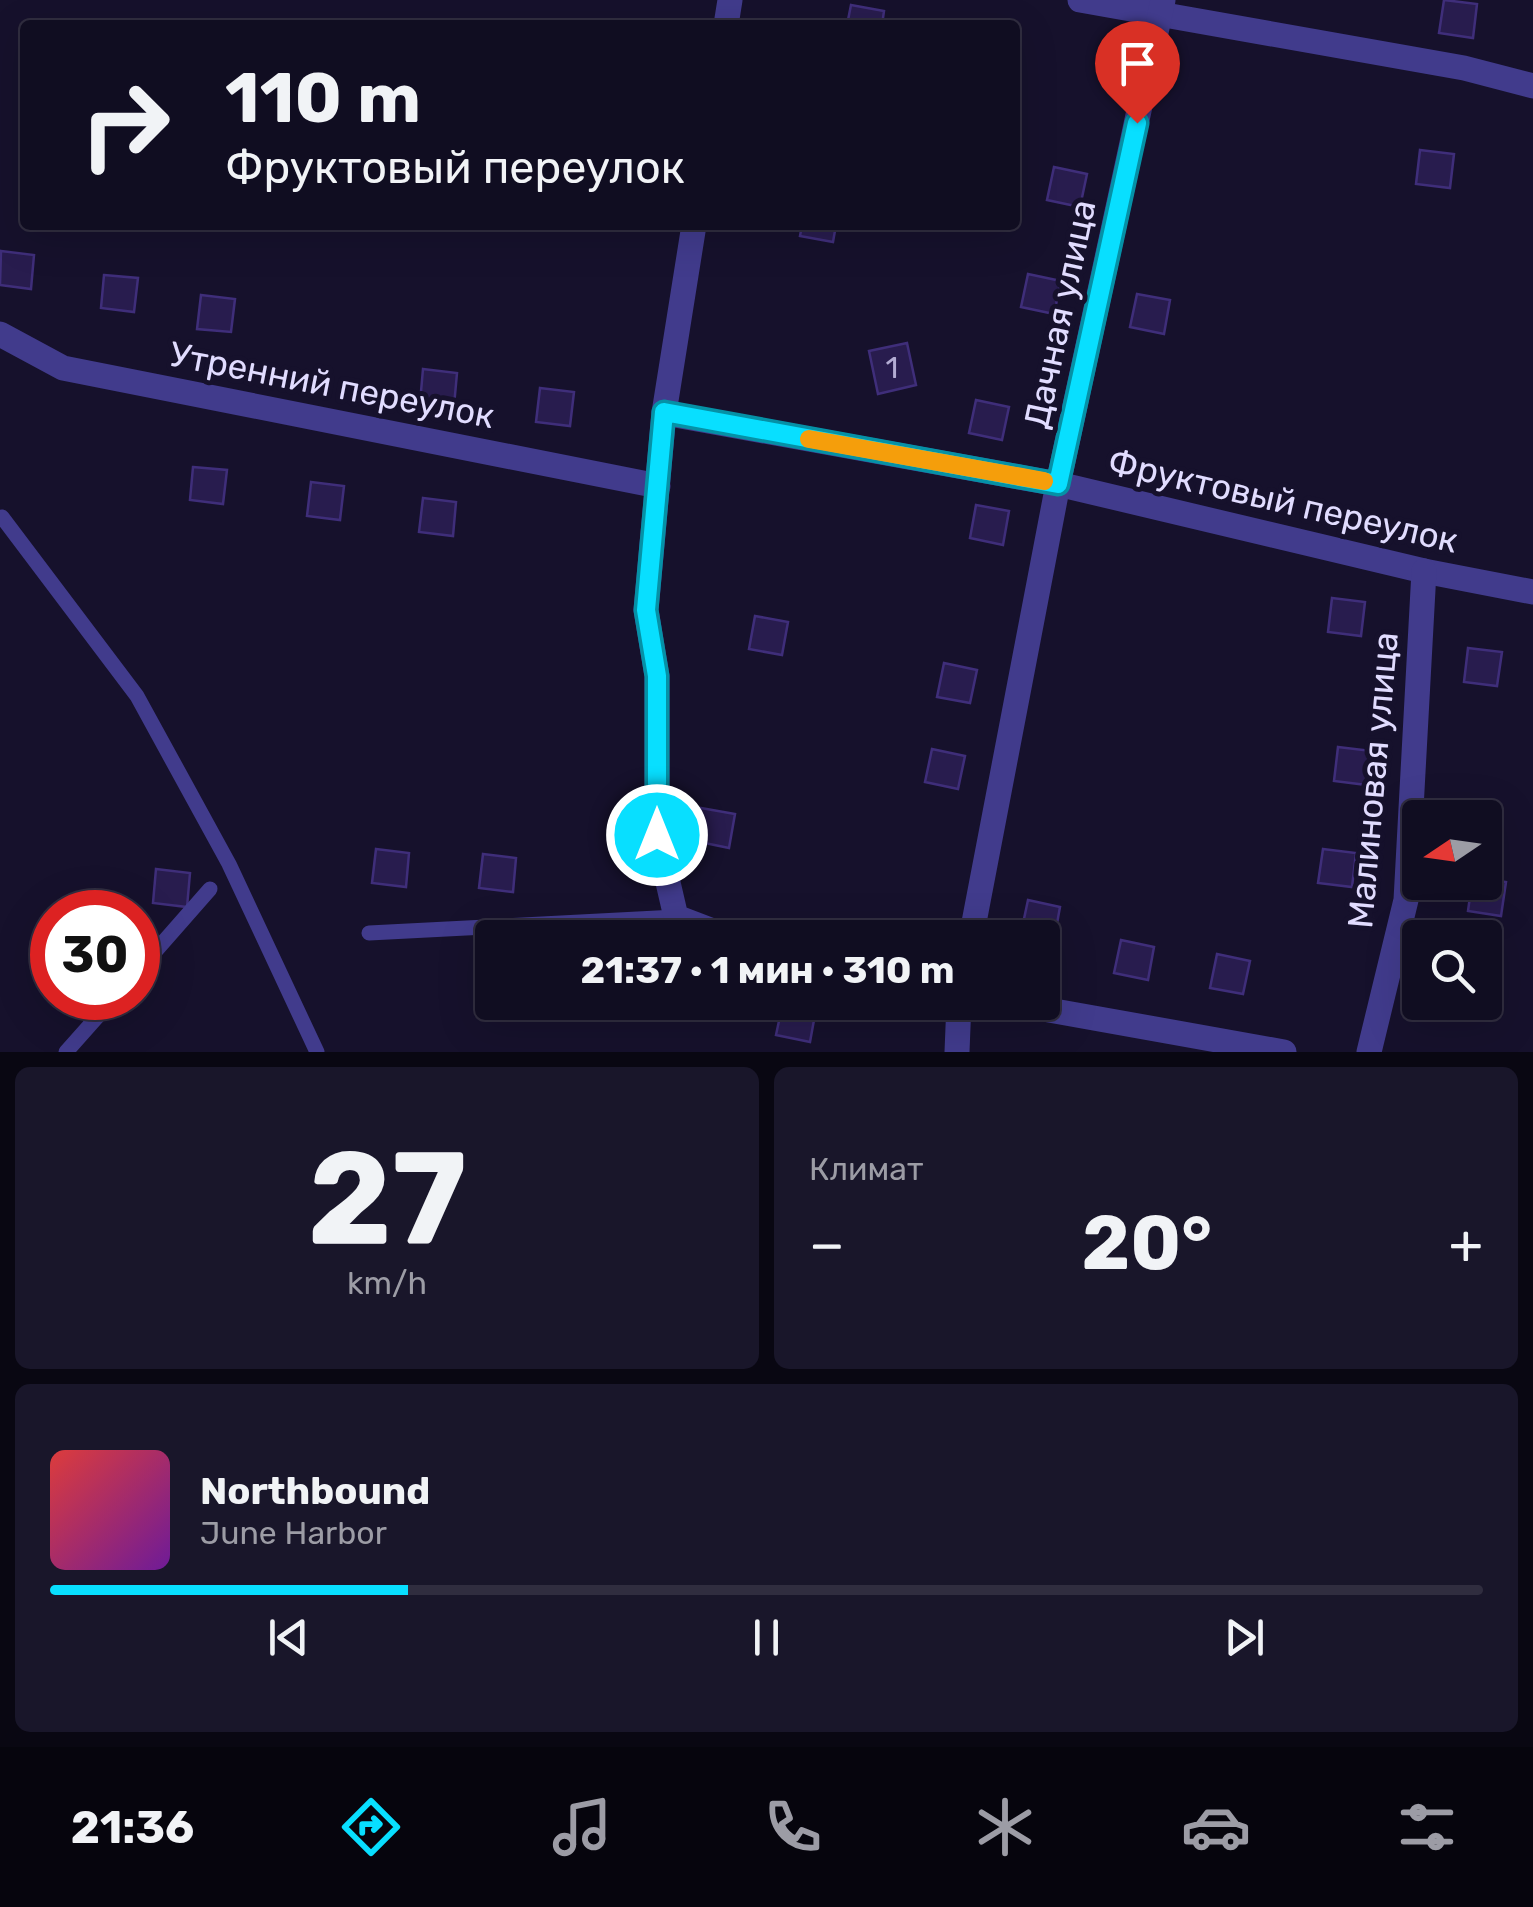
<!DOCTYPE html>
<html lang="ru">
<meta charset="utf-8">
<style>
body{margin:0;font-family:Rubik,sans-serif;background:#19162a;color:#f1f3f6;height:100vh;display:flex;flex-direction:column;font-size:38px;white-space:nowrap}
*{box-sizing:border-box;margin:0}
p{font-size:32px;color:#9c9ca5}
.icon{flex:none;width:55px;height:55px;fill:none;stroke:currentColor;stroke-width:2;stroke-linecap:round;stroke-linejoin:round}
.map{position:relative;height:1052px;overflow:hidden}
.sheet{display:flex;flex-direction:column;gap:15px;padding:15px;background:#090712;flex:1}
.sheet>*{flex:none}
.hud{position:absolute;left:20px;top:20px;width:1000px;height:210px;border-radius:10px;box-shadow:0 10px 40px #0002,0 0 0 2px #302d3f;background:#100d21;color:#f1f3f6;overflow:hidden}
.needle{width:65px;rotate:257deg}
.fabs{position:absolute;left:1402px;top:800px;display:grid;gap:20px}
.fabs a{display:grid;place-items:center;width:100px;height:100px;border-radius:10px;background:#100d21;box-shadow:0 10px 40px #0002,0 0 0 2px #302d3f;font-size:50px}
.speed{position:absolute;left:30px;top:890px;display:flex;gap:20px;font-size:50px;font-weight:700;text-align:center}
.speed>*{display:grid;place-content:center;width:130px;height:130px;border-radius:50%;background:#100d21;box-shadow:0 10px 40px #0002,0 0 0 2px #302d3f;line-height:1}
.speed .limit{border:15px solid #d22;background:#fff;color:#111}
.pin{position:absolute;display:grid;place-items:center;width:85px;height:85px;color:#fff;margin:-102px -42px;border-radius:50% 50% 50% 0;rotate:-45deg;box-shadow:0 0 10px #0007}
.pin .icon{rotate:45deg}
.me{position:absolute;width:110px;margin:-55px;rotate:0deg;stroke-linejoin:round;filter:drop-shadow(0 0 8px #0008)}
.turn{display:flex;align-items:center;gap:35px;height:210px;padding:0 40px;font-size:45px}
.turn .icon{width:130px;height:130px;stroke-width:2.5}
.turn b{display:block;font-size:70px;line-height:85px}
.big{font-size:75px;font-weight:700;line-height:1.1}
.sheet .card{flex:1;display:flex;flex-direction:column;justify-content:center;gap:15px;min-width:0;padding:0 35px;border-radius:15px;background:#19162a}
.sheet .dial{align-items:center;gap:0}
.dial b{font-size:130px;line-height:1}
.song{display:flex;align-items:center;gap:30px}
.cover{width:120px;height:120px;border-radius:15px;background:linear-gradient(135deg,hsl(0 70% 55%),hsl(280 70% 35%))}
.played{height:10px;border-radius:5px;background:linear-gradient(90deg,#08dfff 25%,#302d3f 25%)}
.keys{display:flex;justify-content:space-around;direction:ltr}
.heat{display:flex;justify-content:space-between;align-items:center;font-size:55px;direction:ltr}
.sheet .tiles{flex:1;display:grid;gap:15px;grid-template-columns:1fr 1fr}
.card:last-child{grid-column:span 2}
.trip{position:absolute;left:475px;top:920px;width:585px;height:100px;border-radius:10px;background:#100d21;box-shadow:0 10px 40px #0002,0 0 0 2px #302d3f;font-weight:700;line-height:100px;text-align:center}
.dock{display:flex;height:160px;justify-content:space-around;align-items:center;background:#06050d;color:#9c9ca5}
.dock .icon{width:70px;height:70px}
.dock .selected{color:#08dfff}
.dock b{font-size:45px;color:#f1f3f6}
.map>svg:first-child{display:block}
.building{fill:#281c4e;stroke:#3f2e7a;stroke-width:2.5}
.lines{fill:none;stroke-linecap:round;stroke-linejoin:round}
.service{stroke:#413b8c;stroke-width:15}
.minor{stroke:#413b8c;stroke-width:25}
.route-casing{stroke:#0591a6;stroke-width:25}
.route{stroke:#08dfff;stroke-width:18}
.slow{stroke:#f59e0b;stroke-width:18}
.labels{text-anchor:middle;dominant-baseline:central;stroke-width:10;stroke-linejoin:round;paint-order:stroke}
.number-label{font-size:30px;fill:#b3acd3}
.street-label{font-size:35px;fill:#e1dcff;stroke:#16112c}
</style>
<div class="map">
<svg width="1533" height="1052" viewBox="0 0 1533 1052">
<rect width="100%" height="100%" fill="#16112c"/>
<g class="building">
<polygon points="1444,0 1477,4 1473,38 1439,33"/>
<polygon points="851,5 884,11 882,25 847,25"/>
<polygon points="1420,150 1454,154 1450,188 1416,184"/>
<polygon points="1054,167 1087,174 1080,207 1047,200"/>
<polygon points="802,225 836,225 833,242 800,236"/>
<polygon points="1,251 34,255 31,289 0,285"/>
<polygon points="1028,274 1061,281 1054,314 1021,307"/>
<polygon points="104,275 138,278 134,312 101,308"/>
<polygon points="1137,294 1170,300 1164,334 1130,327"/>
<polygon points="201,295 235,299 231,332 197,329"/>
<polygon points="907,343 916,385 878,394 869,351"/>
<polygon points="423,369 457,373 454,406 420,403"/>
<polygon points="540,388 574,392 570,426 536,422"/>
<polygon points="976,400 1009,407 1002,440 969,433"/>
<polygon points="193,467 227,470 223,504 190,500"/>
<polygon points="311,482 344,486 340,520 307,516"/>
<polygon points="423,498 456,502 453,536 419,532"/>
<polygon points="976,505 1009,511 1003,545 970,538"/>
<polygon points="1332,598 1365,602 1361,636 1328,632"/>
<polygon points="755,616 788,622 782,655 749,649"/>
<polygon points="1468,648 1502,652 1497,686 1464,682"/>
<polygon points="944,663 977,670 970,703 937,697"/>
<polygon points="1338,747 1372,751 1367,785 1334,781"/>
<polygon points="932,749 965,756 958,789 925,782"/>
<polygon points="701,808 735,814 729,848 695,841"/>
<polygon points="376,849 409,853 406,887 372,883"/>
<polygon points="1323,849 1356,853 1352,887 1318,883"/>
<polygon points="483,854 516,858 513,892 479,888"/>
<polygon points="156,869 190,873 187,907 153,903"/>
<polygon points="1485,879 1506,882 1501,916 1468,911 1472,882"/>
<polygon points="1028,900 1060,907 1054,940 1021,933"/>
<polygon points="1121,940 1154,947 1148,980 1114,973"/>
<polygon points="1217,954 1250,961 1243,994 1210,988"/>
<polygon points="783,1002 816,1009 810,1042 776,1035"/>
</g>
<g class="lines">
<g class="service">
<polyline points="2,517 137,696 229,864 317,1052"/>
<polyline points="369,933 676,917"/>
<polyline points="138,971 210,889"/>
<polyline points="66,1052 114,998"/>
</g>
<g class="minor">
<polyline points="1080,0 1464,68 1533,86"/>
<polyline points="726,25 730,0"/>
<polyline points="694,225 664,413 646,610 657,676 657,835 676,917 731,938"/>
<polyline points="0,334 63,368 658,486"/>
<polyline points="664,413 1058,484 1424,571 1533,592"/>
<polyline points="971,938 1058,484 1163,0"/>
<polyline points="1004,1002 1284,1052"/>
<polyline points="957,1052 959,1002"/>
<polyline points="1369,1052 1406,900 1424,571"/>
</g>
</g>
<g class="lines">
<defs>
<polyline id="route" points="657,835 657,676 646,610 664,412 1058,484 1137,123"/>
</defs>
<use href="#route" class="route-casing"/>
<use href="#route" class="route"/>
<polyline class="slow" points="809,439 1044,481"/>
</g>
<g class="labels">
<g class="number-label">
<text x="892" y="368">1</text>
</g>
<g class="street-label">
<text transform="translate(1060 314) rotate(-78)">Дачная улица</text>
<text transform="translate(332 385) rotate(11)">Утренний переулок</text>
<text transform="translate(1283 501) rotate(13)">Фруктовый переулок</text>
<text transform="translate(1373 780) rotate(-85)">Малиновая улица</text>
</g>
</g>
</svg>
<div class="fabs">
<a><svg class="needle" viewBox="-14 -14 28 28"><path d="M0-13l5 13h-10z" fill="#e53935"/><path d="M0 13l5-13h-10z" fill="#9c9ca5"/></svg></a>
<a><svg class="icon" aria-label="search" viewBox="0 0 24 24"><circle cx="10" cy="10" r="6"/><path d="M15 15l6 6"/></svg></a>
</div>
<div class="speed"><div class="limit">30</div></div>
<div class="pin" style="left:1137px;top:123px;background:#d93025"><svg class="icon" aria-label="arrive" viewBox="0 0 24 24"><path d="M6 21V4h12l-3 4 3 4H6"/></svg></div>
<svg class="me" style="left:657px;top:835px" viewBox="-20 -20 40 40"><circle r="17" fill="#08dfff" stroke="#fff" stroke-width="3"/><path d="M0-11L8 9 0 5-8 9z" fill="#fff"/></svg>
<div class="trip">21:37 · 1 мин · 310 m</div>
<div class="hud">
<div class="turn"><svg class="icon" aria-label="right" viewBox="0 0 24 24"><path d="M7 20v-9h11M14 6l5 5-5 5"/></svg><div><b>110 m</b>Фруктовый переулок</div></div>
</div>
</div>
<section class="sheet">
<div class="tiles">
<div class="card dial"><b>27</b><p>km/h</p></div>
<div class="card"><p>Климат</p>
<div class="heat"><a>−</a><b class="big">20°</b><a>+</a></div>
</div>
<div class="card">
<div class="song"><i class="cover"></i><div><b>Northbound</b><p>June Harbor</p></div></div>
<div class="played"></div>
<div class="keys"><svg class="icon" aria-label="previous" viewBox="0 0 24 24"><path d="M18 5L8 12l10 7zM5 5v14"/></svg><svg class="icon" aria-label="pause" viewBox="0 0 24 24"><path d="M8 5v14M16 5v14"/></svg><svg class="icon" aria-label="next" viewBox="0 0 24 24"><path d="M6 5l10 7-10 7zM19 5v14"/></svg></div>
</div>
</div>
</section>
<nav class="dock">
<b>21:36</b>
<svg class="icon selected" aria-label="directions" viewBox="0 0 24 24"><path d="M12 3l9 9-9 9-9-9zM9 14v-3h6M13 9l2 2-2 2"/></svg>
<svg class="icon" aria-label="music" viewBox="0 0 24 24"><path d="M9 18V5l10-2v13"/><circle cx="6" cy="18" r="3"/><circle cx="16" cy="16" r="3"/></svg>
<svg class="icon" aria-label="phone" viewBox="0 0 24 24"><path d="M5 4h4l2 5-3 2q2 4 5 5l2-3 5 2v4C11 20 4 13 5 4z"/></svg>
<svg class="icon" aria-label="climate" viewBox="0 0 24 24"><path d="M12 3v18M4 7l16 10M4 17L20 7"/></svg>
<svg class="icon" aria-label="car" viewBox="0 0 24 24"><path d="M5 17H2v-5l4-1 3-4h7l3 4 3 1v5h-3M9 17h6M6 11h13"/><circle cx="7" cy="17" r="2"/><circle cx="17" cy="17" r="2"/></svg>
<svg class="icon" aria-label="filters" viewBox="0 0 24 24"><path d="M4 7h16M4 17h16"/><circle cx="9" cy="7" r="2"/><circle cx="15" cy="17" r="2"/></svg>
</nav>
